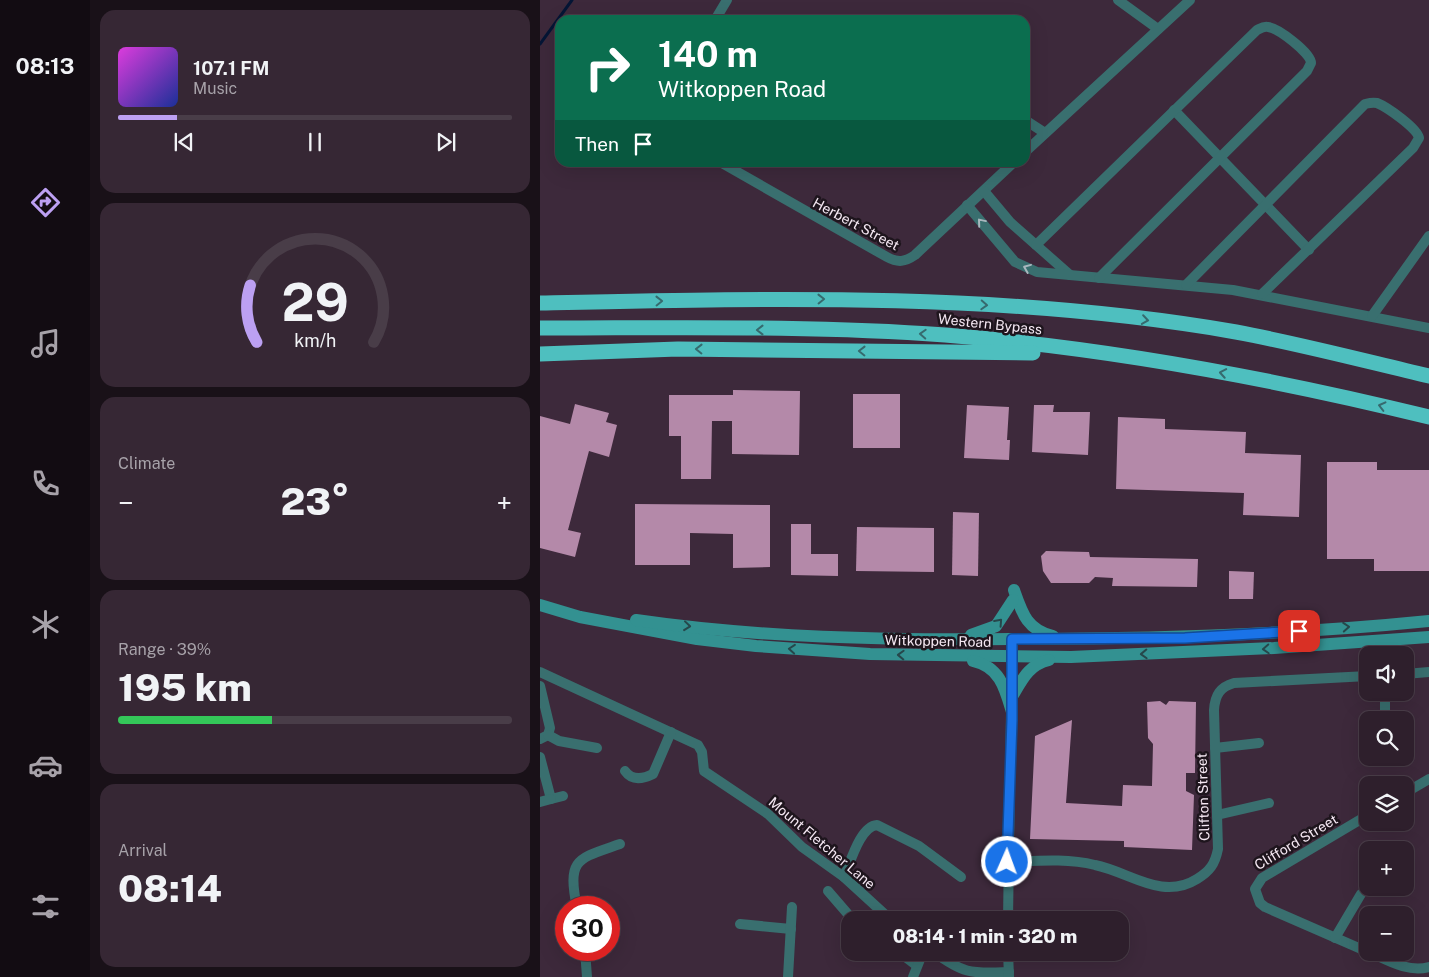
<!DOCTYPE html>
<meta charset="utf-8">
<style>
body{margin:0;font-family:"Public Sans",sans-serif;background:#362734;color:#f1f3f6;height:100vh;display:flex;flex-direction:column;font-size:19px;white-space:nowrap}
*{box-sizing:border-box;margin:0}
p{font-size:16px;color:#a7a2a9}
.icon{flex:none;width:28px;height:28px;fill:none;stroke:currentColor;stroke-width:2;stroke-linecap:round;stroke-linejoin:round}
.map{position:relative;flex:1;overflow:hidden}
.details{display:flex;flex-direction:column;gap:10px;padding:10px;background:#191118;width:450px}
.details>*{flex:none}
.guide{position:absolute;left:15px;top:15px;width:475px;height:152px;border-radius:15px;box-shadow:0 5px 20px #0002,0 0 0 1px #493d48;background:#0b6e4f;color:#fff;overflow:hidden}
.buttons{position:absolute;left:819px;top:646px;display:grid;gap:10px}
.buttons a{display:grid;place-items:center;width:55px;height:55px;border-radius:10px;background:#2e1f2c;box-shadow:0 5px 20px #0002,0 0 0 1px #493d48;font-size:25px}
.speed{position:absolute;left:15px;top:896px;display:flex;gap:10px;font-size:25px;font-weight:700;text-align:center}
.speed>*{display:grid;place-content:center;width:65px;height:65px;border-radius:50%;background:#2e1f2c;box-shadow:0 5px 20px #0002,0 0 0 1px #493d48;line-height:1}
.speed .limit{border:8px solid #d22;background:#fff;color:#111}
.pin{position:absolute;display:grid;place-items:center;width:42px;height:42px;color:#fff;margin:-21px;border-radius:10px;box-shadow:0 2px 8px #0006}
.me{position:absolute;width:55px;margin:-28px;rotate:2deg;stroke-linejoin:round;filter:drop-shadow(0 0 4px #0008)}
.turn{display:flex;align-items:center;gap:18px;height:105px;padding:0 20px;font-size:22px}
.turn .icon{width:65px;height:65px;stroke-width:2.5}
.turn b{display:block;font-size:35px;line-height:42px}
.then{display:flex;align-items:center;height:48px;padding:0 20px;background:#0003;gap:10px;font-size:19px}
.big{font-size:38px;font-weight:800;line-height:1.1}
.details .tile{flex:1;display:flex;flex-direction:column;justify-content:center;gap:8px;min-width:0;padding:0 18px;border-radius:15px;background:#362734}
.details .dial{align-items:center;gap:0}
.dial svg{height:130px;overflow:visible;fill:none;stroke:#493d48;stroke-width:7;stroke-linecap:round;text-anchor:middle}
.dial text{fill:#f1f3f6;stroke:none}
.song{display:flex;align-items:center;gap:15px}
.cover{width:60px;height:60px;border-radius:8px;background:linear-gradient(135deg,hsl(300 70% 55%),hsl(230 70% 35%))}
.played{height:5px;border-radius:2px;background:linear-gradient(90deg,#bca0f2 15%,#493d48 15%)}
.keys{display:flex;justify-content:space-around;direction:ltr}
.heat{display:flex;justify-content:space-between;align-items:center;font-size:28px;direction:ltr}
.charge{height:8px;border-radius:4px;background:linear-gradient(90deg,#34c759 39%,#493d48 0)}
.trip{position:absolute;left:301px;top:911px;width:288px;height:50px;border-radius:15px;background:#2e1f2c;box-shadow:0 5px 20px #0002,0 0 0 1px #493d48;font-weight:800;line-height:50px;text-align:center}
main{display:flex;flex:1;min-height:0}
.tab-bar{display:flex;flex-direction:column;width:90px;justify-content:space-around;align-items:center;background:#120c12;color:#a7a2a9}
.tab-bar .icon{width:35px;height:35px}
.tab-bar .selected{color:#bca0f2}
.tab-bar b{font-size:22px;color:#f1f3f6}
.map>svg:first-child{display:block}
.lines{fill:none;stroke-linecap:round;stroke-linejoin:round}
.stream{stroke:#041535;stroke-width:3}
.building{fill:#b489a9}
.minor{stroke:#396f6f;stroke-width:10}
.secondary{stroke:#339191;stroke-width:12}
.motorway{stroke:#4ebfbf;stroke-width:15}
.oneway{stroke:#a9b7be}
.oneway2{stroke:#366a6e}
.oneway3{stroke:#26474b}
.route-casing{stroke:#114b97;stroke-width:12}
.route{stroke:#1a73e8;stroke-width:9}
.labels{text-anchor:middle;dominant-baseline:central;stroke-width:5;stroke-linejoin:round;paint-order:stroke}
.street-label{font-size:14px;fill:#f4e7f2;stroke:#1e151d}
</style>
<main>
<nav class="tab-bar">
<b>08:13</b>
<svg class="icon selected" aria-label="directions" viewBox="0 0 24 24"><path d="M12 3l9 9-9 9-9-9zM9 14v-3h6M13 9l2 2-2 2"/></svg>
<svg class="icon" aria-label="music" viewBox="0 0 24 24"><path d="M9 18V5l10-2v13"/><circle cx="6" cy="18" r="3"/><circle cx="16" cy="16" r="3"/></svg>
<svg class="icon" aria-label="phone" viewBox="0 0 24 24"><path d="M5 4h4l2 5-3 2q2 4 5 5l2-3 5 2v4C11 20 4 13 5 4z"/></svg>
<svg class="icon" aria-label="climate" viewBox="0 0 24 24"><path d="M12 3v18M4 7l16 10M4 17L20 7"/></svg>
<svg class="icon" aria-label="car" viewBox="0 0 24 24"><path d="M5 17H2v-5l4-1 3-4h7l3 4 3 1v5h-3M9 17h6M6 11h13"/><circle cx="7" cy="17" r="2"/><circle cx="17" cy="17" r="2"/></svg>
<svg class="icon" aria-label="filters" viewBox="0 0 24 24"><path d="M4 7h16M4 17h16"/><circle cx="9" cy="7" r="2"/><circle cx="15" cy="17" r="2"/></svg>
</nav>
<section class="details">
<div class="tile">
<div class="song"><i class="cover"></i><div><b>107.1 FM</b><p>Music</p></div></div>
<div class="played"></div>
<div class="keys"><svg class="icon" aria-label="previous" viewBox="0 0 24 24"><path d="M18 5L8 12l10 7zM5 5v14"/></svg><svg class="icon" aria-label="pause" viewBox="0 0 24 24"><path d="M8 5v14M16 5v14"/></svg><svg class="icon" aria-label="next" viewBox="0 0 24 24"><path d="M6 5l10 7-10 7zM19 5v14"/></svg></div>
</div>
<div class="tile dial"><svg viewBox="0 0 100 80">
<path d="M14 69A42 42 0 1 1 86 69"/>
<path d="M14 69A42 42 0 0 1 10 34" stroke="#bca0f2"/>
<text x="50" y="56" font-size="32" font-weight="700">29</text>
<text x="50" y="72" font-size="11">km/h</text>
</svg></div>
<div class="tile"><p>Climate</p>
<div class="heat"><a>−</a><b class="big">23°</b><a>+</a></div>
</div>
<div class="tile"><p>Range · 39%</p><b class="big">195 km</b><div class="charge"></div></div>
<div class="tile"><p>Arrival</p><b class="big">08:14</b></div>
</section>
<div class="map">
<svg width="889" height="977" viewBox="0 0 889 977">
<rect width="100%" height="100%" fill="#3d293b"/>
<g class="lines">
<polyline class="stream" points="0,44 32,0"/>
</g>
<g class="building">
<polygon points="193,390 260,391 259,455 192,454 192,421 172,421 171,479 141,479 141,436 129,436 129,395 193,395"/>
<rect x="313" y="394" width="47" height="54"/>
<polygon points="35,404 69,413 66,422 77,425 69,457 49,451 28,530 41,533 35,557 0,548 0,416 30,424"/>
<polygon points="427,405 469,407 467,440 470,440 469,460 424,458"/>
<polygon points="494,405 514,405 513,412 550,412 548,455 492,452"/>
<polygon points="578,417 625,419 625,429 706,432 705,453 761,455 759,517 703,515 704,493 576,489"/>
<polygon points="787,462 837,462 837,470 889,470 889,571 834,571 834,559 787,559"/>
<polygon points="95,504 230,505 230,567 193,568 193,534 150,533 150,565 95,565"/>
<polygon points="413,512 439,513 438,576 412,575"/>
<polygon points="251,524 271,524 271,554 298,554 298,576 251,575"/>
<polygon points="317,527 394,528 394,572 316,571"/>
<polygon points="506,551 549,552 550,557 658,559 657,587 572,586 573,578 555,577 549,583 511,583 503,571 501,556"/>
<polygon points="689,571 714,572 713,599 689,599"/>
<polygon points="620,701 626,705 629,701 656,702 655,773 646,773 646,791 654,795 652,850 584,847 584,841 490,839 495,736 532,720 526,803 582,806 583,785 612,786 613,744 608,738 607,702"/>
</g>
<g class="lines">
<g class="minor">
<polyline points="578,0 618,29"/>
<polyline points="175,20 187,0"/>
<polyline points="634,110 769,250"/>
<polyline points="485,120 505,133"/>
<polyline points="485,152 650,0"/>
<path d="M180,162L347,257C358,263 365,262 375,255L474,162"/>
<polyline points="444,191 470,222 530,275"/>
<polyline points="427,205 475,262 497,272 693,290 889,328"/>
<path d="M496,245L717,30C721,28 724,26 728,27C738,28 771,53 771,63L767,71L559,278"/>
<path d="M646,285L825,104C829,103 832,102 837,103C847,107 877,128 879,138L873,148L722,294"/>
<polyline points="832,316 889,236"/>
<polyline points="0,672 158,745 162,752 164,771 228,814 262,847 304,877 351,920"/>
<polyline points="865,674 889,672"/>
<polyline points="0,686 10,728 8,735 0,739"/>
<polyline points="845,692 845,720"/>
<polyline points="8,735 19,741 57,748"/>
<polyline points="675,748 719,743"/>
<polyline points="0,757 11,799 23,796"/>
<path d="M85,771C92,781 103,779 113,774L131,732"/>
<polyline points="865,793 889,779"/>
<polyline points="0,802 11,799"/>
<polyline points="677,815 729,803"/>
<polyline points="828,815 722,878 715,889 720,903 725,907 828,952"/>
<path d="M467,862C496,861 526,858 555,865C590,872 622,901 657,879C670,871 675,864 678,849L674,710C675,695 680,687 694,683L828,676"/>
<path d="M304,877C310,864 320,826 337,825L379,846L421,877"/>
<polyline points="288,891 313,920"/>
<path d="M37,908C27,858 37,859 80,844"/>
<polyline points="468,920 472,639"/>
<polyline points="200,924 251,929"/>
<polyline points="795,938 821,894"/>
<polyline points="45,950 47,977"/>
<polyline points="359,952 376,965"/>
<path d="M394,952C425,975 432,973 469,972"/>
<polyline points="468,952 469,977"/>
<path d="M829,952C847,960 868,973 889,967"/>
<polyline points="248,977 252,907"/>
<polyline points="373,977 383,952"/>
</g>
<g class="secondary">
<path d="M474,590C482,613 487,630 513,636"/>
<polyline points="0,605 40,617 157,639 216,646 330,654 531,657 734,648 889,637"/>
<path d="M96,620C219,638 346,640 470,639C610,639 750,635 889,621"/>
<polyline points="431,635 456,626 473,600"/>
<path d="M433,661C460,667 465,688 472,712"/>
<path d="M473,695C483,678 489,665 509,660"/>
</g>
<g class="motorway">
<path d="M0,303C232,298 467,292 696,332C761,344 825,361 889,376"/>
<path d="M0,328C133,328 273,325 405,335C569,348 730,378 889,417"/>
<polyline points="0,354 138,349 493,353"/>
</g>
</g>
<defs><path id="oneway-chevron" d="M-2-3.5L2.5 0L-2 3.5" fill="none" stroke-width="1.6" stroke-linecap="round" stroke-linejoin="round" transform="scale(1.25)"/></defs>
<g class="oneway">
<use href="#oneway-chevron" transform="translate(441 222) rotate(-130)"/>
<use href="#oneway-chevron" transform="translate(487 268) rotate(-158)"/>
</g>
<g class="oneway2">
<use href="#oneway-chevron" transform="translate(281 299) rotate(-1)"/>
<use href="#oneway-chevron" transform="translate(119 301) rotate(-1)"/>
<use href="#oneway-chevron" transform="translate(444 305) rotate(3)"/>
<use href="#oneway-chevron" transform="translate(605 320) rotate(8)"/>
<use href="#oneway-chevron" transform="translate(220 330) rotate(-180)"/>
<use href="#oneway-chevron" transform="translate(383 334) rotate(-177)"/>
<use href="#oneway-chevron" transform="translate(159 349) rotate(-179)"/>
<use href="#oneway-chevron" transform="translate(322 351) rotate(-179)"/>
<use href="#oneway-chevron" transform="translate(683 373) rotate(-170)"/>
<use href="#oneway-chevron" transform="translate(842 406) rotate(-166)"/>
</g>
<g class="oneway3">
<use href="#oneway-chevron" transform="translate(459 622) rotate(-48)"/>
<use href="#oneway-chevron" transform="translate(147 626) rotate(6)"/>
<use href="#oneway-chevron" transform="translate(806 627) rotate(-4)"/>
<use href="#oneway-chevron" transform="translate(252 649) rotate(-175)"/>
<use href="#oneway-chevron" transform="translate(726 649) rotate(177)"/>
<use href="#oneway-chevron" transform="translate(604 654) rotate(178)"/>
<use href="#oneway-chevron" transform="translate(361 655) rotate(-178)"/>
</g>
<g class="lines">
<defs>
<polyline id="route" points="467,862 472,720 472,639 645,638 759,631"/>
</defs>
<use href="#route" class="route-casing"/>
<use href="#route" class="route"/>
</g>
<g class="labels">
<g class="street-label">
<text transform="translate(316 224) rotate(28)">Herbert Street</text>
<text transform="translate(450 324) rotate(6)">Western Bypass</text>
<text transform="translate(398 641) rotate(1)">Witkoppen Road</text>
<text transform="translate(663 797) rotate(-92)">Clifton Street</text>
<text transform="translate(756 842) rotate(-31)">Clifford Street</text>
<text transform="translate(282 843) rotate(40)">Mount Fletcher Lane</text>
</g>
</g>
</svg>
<div class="buttons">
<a><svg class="icon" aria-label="sound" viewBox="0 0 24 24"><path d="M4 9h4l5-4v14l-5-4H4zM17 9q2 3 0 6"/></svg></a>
<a><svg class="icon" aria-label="search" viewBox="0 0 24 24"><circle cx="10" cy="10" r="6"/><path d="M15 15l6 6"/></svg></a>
<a><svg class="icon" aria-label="layers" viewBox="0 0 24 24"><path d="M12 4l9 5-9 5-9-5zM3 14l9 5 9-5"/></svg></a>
<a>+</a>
<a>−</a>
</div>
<div class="speed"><div class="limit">30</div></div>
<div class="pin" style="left:759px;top:631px;background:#d93025"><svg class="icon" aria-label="arrive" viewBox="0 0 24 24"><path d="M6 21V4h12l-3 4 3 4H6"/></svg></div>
<svg class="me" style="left:467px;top:862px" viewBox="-20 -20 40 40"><circle r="17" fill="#1a73e8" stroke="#fff" stroke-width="3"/><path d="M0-11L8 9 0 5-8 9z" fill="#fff"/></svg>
<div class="trip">08:14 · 1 min · 320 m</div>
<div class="guide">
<div class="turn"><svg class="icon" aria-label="right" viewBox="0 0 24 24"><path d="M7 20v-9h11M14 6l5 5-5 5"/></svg><div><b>140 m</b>Witkoppen Road</div></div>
<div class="then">Then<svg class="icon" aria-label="arrive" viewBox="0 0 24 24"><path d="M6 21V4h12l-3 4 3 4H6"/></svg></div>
</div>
</div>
</main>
